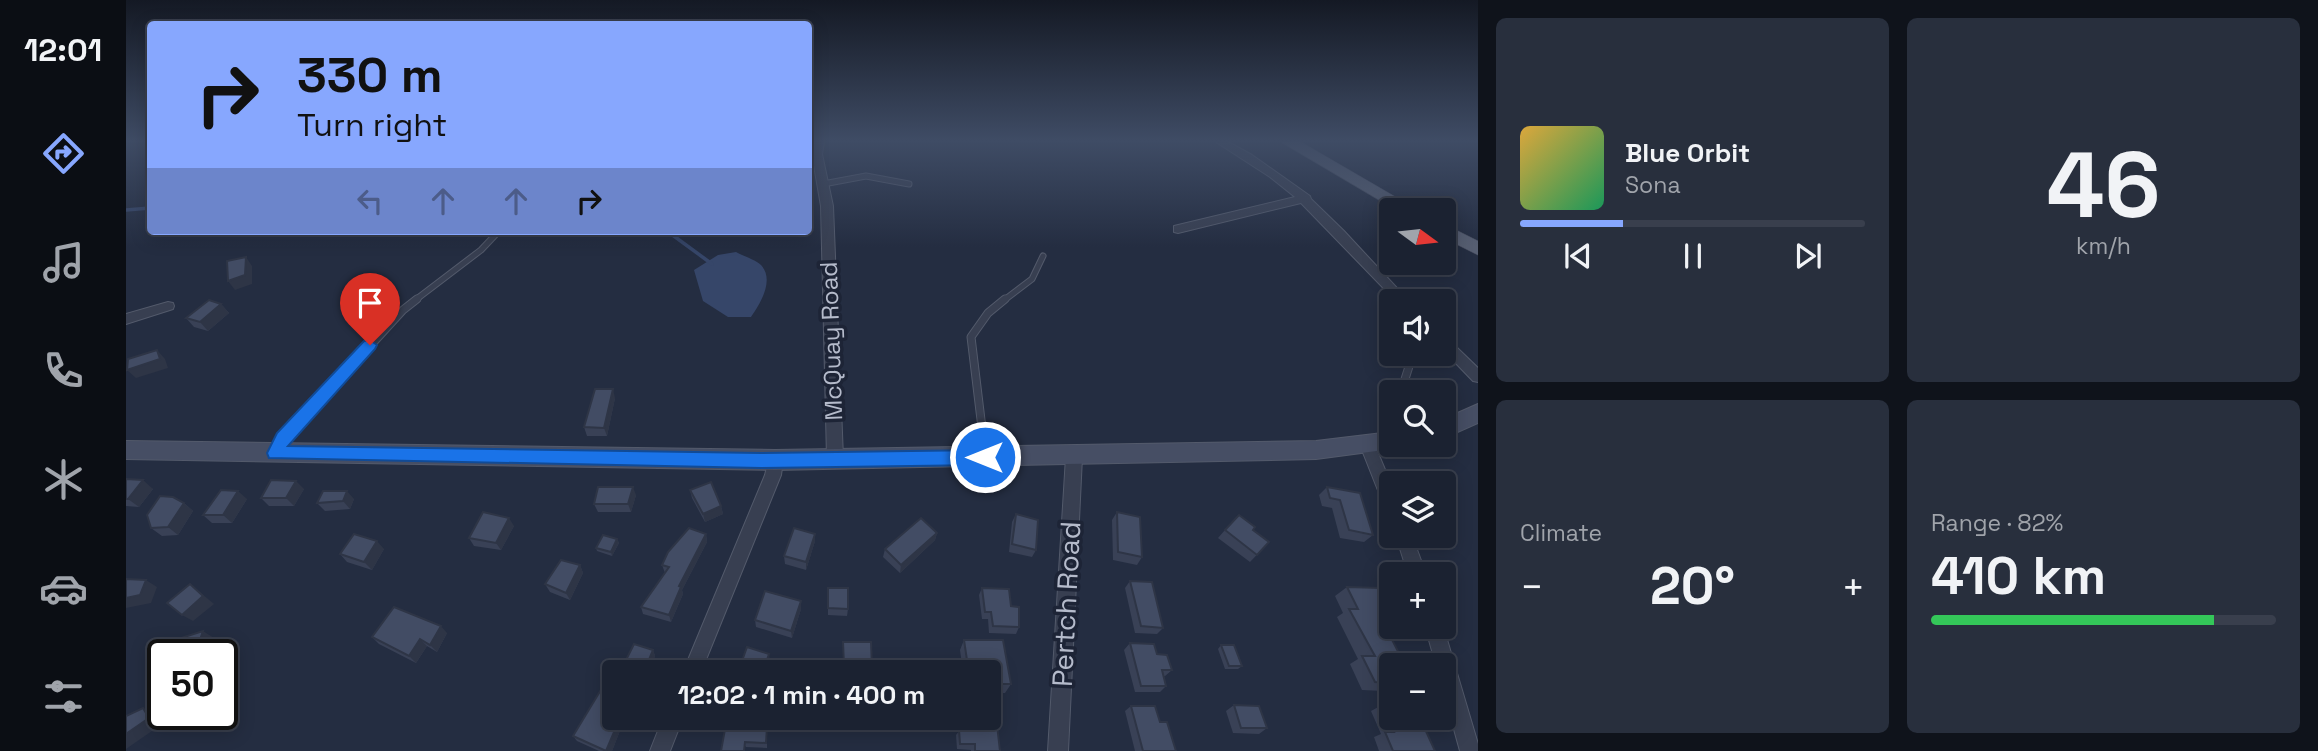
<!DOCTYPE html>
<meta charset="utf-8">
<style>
body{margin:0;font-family:"Space Grotesk",sans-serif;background:#282f3d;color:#f1f3f6;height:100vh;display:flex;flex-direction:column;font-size:26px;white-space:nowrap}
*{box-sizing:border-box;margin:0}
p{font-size:23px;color:#a0a4ab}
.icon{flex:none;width:38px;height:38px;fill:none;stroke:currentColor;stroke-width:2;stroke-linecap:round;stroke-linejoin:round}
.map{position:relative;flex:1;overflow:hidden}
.drawer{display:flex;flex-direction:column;gap:18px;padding:18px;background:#0f131b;width:840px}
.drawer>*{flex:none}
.hud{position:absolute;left:21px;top:21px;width:665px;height:214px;border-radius:7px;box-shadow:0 4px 18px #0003,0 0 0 2px #393f4d;background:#87a7fe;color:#111;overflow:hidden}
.needle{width:46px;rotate:105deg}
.tools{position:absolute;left:1253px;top:198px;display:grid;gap:14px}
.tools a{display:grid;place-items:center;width:77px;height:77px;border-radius:7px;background:#1b2231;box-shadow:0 4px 18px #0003,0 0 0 2px #393f4d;font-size:35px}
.speed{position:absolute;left:21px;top:639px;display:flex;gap:14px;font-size:35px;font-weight:700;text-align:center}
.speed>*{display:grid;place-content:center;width:91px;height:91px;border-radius:50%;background:#1b2231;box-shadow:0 4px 18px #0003,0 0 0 2px #393f4d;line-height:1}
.speed .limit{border:4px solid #111;border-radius:10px;background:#fff;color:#111}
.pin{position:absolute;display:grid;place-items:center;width:60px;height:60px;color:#fff;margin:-72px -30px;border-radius:50% 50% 50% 0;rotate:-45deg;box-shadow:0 0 7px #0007}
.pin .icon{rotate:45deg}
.me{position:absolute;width:77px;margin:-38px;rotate:270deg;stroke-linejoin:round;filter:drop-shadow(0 0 5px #0008)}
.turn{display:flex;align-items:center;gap:24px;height:147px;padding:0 35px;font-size:32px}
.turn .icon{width:91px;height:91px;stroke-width:2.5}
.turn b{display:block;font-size:49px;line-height:60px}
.lanes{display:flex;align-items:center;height:66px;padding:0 35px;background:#0003;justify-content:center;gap:35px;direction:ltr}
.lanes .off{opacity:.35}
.big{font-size:52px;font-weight:800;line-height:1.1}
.drawer .tile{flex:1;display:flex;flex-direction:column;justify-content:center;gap:10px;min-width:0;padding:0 24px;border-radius:10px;background:#282f3d}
.drawer .dial{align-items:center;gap:0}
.dial b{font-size:91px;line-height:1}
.song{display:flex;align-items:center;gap:21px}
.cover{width:84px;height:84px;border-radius:10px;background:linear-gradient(135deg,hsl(40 70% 55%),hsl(150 70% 35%))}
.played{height:7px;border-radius:4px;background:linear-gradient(90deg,#87a7fe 30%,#393f4d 30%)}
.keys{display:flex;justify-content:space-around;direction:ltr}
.heat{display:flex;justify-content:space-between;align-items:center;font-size:38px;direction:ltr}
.charge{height:10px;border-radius:5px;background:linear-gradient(90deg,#34c759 82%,#393f4d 0)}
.drawer .tiles{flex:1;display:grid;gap:18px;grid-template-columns:repeat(2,1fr)}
.trip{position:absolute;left:476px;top:660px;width:399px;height:70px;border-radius:7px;background:#1b2231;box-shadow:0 4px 18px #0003,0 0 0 2px #393f4d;font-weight:800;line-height:70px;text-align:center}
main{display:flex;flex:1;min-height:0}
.dock{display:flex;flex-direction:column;width:126px;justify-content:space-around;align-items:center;background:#0b0e14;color:#a0a4ab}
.dock .icon{width:49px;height:49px}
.dock .selected{color:#87a7fe}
.dock b{font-size:32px;color:#f1f3f6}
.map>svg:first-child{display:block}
.water{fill:#364669}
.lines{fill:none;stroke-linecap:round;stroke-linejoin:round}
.stream{stroke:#364669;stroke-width:3.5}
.service-far1-casing{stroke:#535a6b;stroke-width:7}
.service-casing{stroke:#535a6b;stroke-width:9}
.minor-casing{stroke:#535a6b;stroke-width:2}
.secondary-casing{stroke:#535a6b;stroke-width:2}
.primary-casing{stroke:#42485a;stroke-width:1}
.service-far1{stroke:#383f51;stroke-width:5}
.service{stroke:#383f51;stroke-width:7}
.minor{fill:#383f51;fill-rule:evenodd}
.secondary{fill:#464e64;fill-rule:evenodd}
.primary{fill:#565e71;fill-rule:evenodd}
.wall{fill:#394156}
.shaded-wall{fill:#2e3546}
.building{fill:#424c64;stroke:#2e3546;stroke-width:2}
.route{fill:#1a73e8;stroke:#114b97;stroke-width:2}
.labels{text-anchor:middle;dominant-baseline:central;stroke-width:7;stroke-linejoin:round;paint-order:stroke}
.street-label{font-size:24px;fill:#b5bbcb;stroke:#1d2436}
.near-street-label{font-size:28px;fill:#b5bbcb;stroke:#1d2436}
</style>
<main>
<nav class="dock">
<b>12:01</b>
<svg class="icon selected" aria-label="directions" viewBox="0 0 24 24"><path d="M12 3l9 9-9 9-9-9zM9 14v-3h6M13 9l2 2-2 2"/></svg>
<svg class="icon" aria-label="music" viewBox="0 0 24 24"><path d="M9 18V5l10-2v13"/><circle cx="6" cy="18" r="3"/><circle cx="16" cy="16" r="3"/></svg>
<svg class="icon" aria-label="phone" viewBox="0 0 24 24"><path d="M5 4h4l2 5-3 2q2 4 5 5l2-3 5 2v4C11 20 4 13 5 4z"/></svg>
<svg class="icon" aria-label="climate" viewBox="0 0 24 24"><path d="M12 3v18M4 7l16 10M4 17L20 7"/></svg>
<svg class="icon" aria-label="car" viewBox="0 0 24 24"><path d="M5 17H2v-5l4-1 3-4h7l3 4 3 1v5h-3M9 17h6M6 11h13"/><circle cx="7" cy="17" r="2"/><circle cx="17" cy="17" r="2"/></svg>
<svg class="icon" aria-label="filters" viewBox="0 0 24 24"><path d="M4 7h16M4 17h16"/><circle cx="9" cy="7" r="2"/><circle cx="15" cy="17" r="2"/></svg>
</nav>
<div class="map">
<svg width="1352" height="751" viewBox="0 0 1352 751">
<rect width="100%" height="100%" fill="#242d41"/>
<path class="water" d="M610,252C617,256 630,260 635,265C649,280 634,304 625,317H602L577,301L568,270L592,255Z"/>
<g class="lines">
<g class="stream">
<polyline points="0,210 24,208"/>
<polyline points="541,231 586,264"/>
</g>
<defs>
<g id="service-far1">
<polyline points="697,184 740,176 783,184"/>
<polyline points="288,301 355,250 373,231"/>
<polyline points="877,301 906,279 917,256"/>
</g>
<g id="service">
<polyline points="1286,392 1279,379 1287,354"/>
<polyline points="150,449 277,310 291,299"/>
<polyline points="859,453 845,337 862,313 879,299"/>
</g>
<g id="minor">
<polygon points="688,142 698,142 696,154 707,206 717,458 714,463 709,464 704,463 701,458 695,206 686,154"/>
<polygon points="1090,142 1102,142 1126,155 1184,196 1185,199 1218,231 1283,301 1270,301 1175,203 1052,233 1048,232 1048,226 1169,197 1144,177"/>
<polygon points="42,302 47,303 48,306 47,309 0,324 0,314"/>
<polygon points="1318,338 1323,340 1352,368 1352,382 1347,381 1318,351"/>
<polygon points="1242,439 1247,441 1265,484 1265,510 1259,508 1257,503 1234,445 1237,441"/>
<polygon points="948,451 953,453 956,457 942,751 922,751 940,457 943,453"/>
<polygon points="649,454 654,455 657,460 655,475 575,672 557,672 639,475 644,455"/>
<polygon points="1270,536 1286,536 1300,574 1282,574"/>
<polygon points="1299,626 1317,626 1352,744 1352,751 1334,751 1318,693 1318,665 1310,665"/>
<polygon points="537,718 557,718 544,751 524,751"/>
</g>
<g id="secondary">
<polygon points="1352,404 1352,423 1318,438 1318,419"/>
<polygon points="1265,432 1265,444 1275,444 1273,448 1190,459 649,470 0,459 0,441 649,450 1190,441"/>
</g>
<g id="primary">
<polygon points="1155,142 1175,142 1292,210 1270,210"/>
<polygon points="1318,224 1352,241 1352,255 1318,238"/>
</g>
</defs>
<use href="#service-far1" class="service-far1-casing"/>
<use href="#service" class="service-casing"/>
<use href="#minor" class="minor-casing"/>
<use href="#secondary" class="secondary-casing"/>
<use href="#primary" class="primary-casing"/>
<use href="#service-far1" class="service-far1"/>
<use href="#service" class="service"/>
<use href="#minor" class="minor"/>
<use href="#secondary" class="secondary"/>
<use href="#primary" class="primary"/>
</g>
<g class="wall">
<polygon points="95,304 103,313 82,331 68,327 60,318"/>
<polygon points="489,398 481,436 461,436 458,427"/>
<polygon points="0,479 27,489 13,507 0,506"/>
<polygon points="1201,487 1247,535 1238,542 1214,538 1206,508 1196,506 1193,495"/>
<polygon points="178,489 168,506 143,506 135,498"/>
<polygon points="564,490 595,506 597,514 579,522 566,498"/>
<polygon points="510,495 505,512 472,512 468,504"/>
<polygon points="121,499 106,523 86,523 77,515"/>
<polygon points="228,499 224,509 199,511 191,503"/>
<polygon points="58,503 67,511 52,535 36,536 25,528"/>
<polygon points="991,512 1016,557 1011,565 987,560 986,520"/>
<polygon points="890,514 910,550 906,557 883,552 886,522"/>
<polygon points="388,526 375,550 348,546 343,538"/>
<polygon points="1099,530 1127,530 1143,542 1124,562 1092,538"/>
<polygon points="811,533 809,540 774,573 757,557 759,549"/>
<polygon points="580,534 581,542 556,590 557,594 545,622 517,614 515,607 539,573 536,565"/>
<polygon points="491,539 493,543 486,556 471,551 470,548"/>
<polygon points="689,541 680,570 659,564 658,556"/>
<polygon points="258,549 246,570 221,562 214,554"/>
<polygon points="454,565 457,573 444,600 424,592 419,584"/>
<polygon points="1004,581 1037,628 1031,634 1009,633 999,588"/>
<polygon points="1221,587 1276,626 1263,635 1265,686 1257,691 1236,690 1224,664 1232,659 1211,617 1217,613 1209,596"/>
<polygon points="702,588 722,609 721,616 702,615"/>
<polygon points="856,588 885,606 893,627 890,634 863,633 862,619 856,619 853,595"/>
<polygon points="675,609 666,638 630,627 629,620"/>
<polygon points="321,633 311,652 301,646 290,663 253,644 246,637"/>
<polygon points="838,640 885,684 879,693 863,693 863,672 837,672 834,650"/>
<polygon points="717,642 746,667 745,672 717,672"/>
<polygon points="1004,643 1031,654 1046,670 1039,676 1038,676 1040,686 1034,692 1009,692 998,650"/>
<polygon points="1095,645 1116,666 1112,669 1099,669 1092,649"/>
<polygon points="527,650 529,656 523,672 500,672 497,666"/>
<polygon points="1108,705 1141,728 1133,734 1107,733 1100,711"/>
<polygon points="1256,705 1291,728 1309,751 1253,751 1248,737 1255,734 1245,711"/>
<polygon points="1005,706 1034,722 1050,751 1009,751 999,711"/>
<polygon points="488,718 499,718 486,751 473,751 451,741 447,736"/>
<polygon points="601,718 630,718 629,727 641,727 641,748 620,747"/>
<polygon points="833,718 863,718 874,751 845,751 845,750 831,749 830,735 834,730"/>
</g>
<g class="shaded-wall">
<polygon points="120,257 126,266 126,284 109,290 102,281"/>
<polygon points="95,304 103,313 82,331 74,322"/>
<polygon points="31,350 39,359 42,368 10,378 1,370"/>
<polygon points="487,389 489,398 481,436 478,428"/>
<polygon points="17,480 27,489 13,507 2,499"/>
<polygon points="170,481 178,489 168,506 160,498"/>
<polygon points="507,487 510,495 505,512 502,504"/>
<polygon points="112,491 121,499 106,523 97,515"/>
<polygon points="221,491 228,499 224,509 217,501"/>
<polygon points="58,503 67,511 52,535 42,527"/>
<polygon points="595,506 597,514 579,522 577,514"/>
<polygon points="383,518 388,526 375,550 370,543"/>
<polygon points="811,533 809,540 774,573 775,565"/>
<polygon points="580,534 581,542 556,590 557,594 545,622 543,615 553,586"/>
<polygon points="689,534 689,541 680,570 680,562"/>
<polygon points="491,539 493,543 486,556 485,552"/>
<polygon points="251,541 258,549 246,570 238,562"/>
<polygon points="454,565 457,573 444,600 440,593"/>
<polygon points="20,580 31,587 25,603 0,608 0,598"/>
<polygon points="64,584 88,604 67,621 56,615"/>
<polygon points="675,601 675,609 666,638 665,631"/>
<polygon points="315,626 321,633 311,652 304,645"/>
<polygon points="77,631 88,638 82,654 64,654"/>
<polygon points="294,639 301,646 290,663 283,656"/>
<polygon points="527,650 529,656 523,672 518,672"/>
<polygon points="643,654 644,660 640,672 637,672"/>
<polygon points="17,708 29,714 36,724 0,749 0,734"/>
<polygon points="494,718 499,718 486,751 480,751"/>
</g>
<g class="building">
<polygon points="120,257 119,275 102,281 101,261"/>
<polygon points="83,300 95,304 74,322 60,318"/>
<polygon points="31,350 34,359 1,370 2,359"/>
<polygon points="469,389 487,389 478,428 458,427"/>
<polygon points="0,479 17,480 2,499 0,499"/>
<polygon points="145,480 170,481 160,498 135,498"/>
<polygon points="585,482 595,506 577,514 564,490"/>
<polygon points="472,487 507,487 502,504 468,504"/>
<polygon points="1201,487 1234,493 1247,535 1223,530 1214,500 1204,498"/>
<polygon points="95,490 112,491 97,515 77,515"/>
<polygon points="197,491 221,491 217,501 191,503"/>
<polygon points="34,496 47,497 58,503 42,527 25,528 21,515"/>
<polygon points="357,512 383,518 370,543 343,538"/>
<polygon points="991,512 1014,517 1016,557 992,552"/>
<polygon points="890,514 912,520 910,550 886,544"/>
<polygon points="1113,515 1129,527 1127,530 1143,542 1131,555 1099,530"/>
<polygon points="795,518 811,533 775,565 759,549"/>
<polygon points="563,528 580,534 553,586 555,587 543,615 515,607 543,567 536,565 542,552"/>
<polygon points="668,528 689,534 680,562 658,556"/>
<polygon points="228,534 251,541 238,562 214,554"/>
<polygon points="477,535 491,539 485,552 470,548"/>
<polygon points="435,560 454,565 440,593 419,584"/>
<polygon points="0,579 20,580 14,595 0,598"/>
<polygon points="1004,581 1026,582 1037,628 1015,626"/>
<polygon points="64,584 77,596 56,615 41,603"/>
<polygon points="1221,587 1256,588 1265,605 1265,626 1259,626 1279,665 1265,665 1265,683 1249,682 1236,656 1249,656 1223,609 1232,609"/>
<polygon points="702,588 722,588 722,609 702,608"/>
<polygon points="856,588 883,589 885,606 893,607 893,627 867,626 865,612 859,612"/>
<polygon points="639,591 675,601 665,631 629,620"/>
<polygon points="268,607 315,626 304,645 294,639 283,656 246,637"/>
<polygon points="77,631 70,652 64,654 50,654 55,638"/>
<polygon points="838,640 877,640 885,684 863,684 863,672 851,672 850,667 842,667"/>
<polygon points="717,642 745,642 746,667 718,667"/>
<polygon points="1004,643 1028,644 1031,654 1041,655 1046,670 1036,670 1040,686 1015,686"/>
<polygon points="508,644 527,650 518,672 511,672 497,666"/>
<polygon points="1095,645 1108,645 1116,666 1103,666"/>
<polygon points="621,647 643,654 637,672 612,672"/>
<polygon points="476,688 488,694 488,718 494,718 480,751 447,736"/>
<polygon points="1108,705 1133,706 1141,728 1115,728"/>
<polygon points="1256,705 1265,705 1265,718 1286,718 1291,728 1299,729 1309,751 1267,751 1259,732 1268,732"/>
<polygon points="863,706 869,707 874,751 849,751 849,744 834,744 833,730 838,730 837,718 863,718"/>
<polygon points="1005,706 1029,706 1034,722 1041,722 1050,751 1017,751"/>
<polygon points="17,708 23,718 0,734 0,716"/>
<polygon points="601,718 628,718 628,726 641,727 640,743 619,742 618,751 595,751"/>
</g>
<linearGradient id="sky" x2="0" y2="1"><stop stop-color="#141924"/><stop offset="0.57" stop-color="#3f4c65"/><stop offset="1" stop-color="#3f4c65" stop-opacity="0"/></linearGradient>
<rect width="1352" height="247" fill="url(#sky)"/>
<polygon class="route" points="244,340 251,345 249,349 162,446 635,453 859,450 868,457 859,465 635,468 143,458 141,453 151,433 238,341"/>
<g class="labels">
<g class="street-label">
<text transform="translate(705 341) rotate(-92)">McQuay Road</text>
</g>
<g class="near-street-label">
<text transform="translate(940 604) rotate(-87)">Pertch Road</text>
</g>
</g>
</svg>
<div class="tools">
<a><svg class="needle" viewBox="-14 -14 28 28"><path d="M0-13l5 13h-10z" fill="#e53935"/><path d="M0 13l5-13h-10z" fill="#a0a4ab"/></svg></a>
<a><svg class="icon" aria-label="sound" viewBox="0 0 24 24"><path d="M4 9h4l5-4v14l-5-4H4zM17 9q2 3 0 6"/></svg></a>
<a><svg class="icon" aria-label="search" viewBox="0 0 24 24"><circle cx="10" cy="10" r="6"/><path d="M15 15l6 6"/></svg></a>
<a><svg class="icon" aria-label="layers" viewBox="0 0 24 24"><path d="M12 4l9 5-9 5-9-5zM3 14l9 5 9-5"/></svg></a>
<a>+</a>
<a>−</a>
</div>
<div class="speed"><div class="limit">50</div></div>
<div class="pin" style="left:244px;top:345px;background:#d93025"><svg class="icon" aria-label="arrive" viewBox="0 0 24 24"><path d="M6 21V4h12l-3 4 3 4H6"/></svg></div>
<svg class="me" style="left:859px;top:457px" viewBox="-20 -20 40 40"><circle r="17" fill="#1a73e8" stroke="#fff" stroke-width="3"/><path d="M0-11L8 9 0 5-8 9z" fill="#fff"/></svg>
<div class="trip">12:02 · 1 min · 400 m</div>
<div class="hud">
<div class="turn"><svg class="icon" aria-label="right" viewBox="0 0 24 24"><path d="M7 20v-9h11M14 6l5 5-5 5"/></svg><div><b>330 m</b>Turn right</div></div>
<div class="lanes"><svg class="icon off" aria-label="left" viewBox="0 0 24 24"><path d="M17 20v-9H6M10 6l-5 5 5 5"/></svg><svg class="icon off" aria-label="ahead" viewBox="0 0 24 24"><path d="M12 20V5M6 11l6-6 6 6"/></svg><svg class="icon off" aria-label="ahead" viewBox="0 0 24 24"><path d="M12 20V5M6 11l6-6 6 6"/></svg><svg class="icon" aria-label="right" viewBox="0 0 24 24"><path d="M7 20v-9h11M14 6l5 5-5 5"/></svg></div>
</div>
</div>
<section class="drawer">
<div class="tiles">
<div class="tile">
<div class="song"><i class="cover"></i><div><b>Blue Orbit</b><p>Sona</p></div></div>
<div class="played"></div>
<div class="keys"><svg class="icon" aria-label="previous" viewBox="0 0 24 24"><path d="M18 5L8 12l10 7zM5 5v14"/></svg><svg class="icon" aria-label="pause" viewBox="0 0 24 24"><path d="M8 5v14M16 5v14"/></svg><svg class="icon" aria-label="next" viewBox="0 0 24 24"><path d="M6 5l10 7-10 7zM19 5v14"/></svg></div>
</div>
<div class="tile dial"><b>46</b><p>km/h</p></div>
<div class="tile"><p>Climate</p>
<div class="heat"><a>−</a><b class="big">20°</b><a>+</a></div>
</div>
<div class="tile"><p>Range · 82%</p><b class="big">410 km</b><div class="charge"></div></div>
</div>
</section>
</main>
